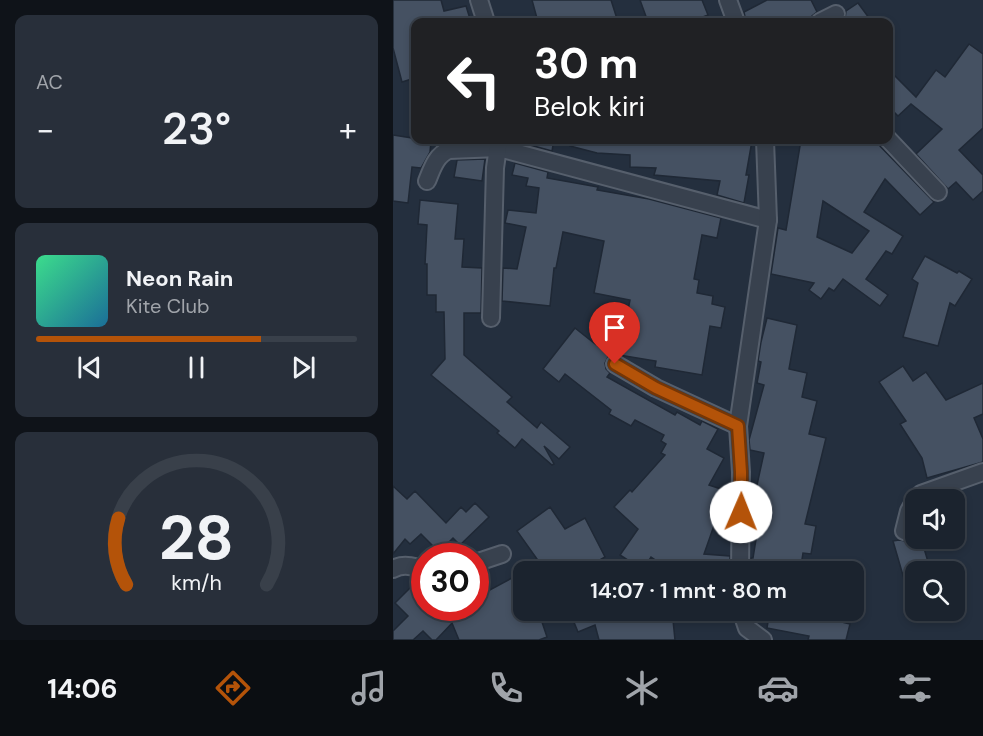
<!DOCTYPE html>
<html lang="id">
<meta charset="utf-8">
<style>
body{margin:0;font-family:"DM Sans",sans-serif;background:#282f3a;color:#f1f3f6;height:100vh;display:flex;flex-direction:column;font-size:22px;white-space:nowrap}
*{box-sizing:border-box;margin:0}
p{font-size:20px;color:#a0a4aa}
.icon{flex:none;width:33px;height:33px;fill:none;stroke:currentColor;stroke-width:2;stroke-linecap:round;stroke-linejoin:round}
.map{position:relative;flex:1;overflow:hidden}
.side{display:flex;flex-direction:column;gap:15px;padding:15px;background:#0f1319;width:393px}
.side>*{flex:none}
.guide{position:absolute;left:18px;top:18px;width:482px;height:126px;border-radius:12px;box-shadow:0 3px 9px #0003,0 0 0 2px #39404a;background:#202124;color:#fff;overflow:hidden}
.fabs{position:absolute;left:512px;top:489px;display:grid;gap:12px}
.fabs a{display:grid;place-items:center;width:60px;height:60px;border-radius:12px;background:#1b232e;box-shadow:0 3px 9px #0003,0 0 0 2px #39404a;font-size:30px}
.speed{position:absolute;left:18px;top:543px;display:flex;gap:12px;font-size:30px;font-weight:700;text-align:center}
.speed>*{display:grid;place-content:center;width:78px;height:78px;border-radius:50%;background:#1b232e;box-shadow:0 3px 9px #0003,0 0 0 2px #39404a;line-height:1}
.speed .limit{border:9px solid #d22;background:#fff;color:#111}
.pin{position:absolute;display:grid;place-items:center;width:51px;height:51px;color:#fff;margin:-62px -26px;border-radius:50% 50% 50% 0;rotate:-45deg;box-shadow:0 0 6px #0007}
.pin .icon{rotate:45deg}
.me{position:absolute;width:66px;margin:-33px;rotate:1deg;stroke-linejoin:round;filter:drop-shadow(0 0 4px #0008)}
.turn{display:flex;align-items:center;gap:21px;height:126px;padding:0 24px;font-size:27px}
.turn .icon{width:78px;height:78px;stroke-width:2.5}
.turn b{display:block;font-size:42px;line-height:51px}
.big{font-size:45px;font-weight:600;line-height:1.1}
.side .widget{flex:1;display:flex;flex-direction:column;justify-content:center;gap:9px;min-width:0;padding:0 21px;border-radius:12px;background:#282f3a}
.side .dial{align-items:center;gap:0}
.dial svg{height:156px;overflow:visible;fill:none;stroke:#39404a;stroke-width:7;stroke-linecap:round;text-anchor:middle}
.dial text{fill:#f1f3f6;stroke:none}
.song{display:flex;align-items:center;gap:18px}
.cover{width:72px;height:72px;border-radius:9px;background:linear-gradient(135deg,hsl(150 70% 55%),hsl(200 70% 35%))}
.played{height:6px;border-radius:3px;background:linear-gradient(90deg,#b45309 70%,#39404a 70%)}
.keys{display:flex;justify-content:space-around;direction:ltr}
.heat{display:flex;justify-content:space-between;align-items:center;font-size:33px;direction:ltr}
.trip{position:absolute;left:120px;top:561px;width:351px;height:60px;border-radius:12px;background:#1b232e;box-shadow:0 3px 9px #0003,0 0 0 2px #39404a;font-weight:600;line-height:60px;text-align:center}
.tabs{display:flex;height:96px;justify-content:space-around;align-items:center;background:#0b0e12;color:#a0a4aa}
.tabs .icon{width:42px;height:42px}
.tabs .active{color:#b45309}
.tabs b{font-size:27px;color:#f1f3f6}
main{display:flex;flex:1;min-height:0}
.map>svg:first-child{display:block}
.building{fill:#455162;stroke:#1f2835;stroke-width:1.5;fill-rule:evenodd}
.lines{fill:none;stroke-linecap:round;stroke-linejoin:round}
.street-casing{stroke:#565f6c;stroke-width:20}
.street{stroke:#38414e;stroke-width:16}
.route-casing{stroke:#753606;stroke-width:15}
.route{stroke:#b45309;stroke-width:10}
</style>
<main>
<section class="side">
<div class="widget"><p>AC</p>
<div class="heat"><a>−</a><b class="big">23°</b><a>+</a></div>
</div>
<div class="widget">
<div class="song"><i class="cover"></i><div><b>Neon Rain</b><p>Kite Club</p></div></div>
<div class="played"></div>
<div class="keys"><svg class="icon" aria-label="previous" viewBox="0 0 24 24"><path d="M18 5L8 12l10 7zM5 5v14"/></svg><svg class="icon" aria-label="pause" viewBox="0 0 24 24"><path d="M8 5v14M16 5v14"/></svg><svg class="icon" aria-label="next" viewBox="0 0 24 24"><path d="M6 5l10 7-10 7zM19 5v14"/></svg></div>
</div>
<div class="widget dial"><svg viewBox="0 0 100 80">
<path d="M14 69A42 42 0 1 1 86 69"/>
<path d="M14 69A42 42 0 0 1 10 35" stroke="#b45309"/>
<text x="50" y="56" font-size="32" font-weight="700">28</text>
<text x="50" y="72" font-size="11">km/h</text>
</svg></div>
</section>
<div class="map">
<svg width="590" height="640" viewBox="0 0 590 640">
<rect width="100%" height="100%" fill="#242f3e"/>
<g class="building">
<polygon points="0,0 48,0 51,11 73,6 78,22 22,22 22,78 9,82 0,48"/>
<polygon points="139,0 218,0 225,22 145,22"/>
<polygon points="247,0 309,0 315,15 297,22 255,22"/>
<polygon points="374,0 418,0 424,12 419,16 417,22 353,22 351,12"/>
<polygon points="465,3 479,22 449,22 452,19 453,11"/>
<polygon points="576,44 590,54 590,128 566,150 590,175 590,191 580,200 563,182 555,189 523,154 549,129 518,104 505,116 495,106 495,69 523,97 543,70 552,77"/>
<polygon points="0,135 38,141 37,152 28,168 19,167 15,203 0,201"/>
<polygon points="127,140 161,140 159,151 126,142"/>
<polygon points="177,140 350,140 359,141 353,175 356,175 351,203 324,195 327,181 261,175 263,168 237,167 237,155 204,153 177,146"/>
<path d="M408,140H485L487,146L541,202L527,215L492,179L471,212L510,236L499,254L493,251L473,279L495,295L487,306L450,279L441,291L436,288L428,299L416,290L421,283L378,274L385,228L393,230ZM430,201L476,231L459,253L424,237Z"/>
<polygon points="92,159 89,181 61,177 64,160"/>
<polygon points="122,163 155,172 154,178 205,187 204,190 256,199 328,218 324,238 309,235 301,279 306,280 304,293 320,296 319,304 332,307 328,328 317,326 309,375 262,367 263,361 226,355 237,300 201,293 211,241 170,232 163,268 161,268 157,306 109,301 110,268 124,269 133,227 112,223 115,210 143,213 146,188 133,186 135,178 119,175"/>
<polygon points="27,200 65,204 62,239 71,239 69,267 89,268 88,313 71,313 71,355 119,397 114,402 144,428 148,422 177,447 166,459 151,446 161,464 159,465 129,439 122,448 104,433 106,431 38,375 52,359 51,312 43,312 43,295 34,295 34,264 32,264 34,225 25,224"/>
<polygon points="532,256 564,273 566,271 579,279 562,306 557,303 545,346 510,337 525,283 519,279"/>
<polygon points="374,318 404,325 396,369 414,373 409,397 424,401 416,434 433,438 412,524 423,526 418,554 410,553 407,572 358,572 358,558 360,558 370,496 362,494 371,453 357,450 356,440 371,385 364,383 368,362 365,361 368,342"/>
<polygon points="182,328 216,355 212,363 213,369 217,373 214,377 282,415 284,412 307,425 309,421 325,429 314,449 331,458 316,485 337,492 337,499 330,522 323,520 311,554 337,556 337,572 280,572 258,557 250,570 227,555 245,529 221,507 237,490 239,492 272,455 268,453 273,444 268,441 271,435 242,420 238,426 216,414 218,410 172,374 166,382 150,369"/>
<polygon points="510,366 520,381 533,372 553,400 590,383 590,414 581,418 590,439 590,462 534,478 529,458 507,424 513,421 486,382"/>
<polygon points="0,486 14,499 22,491 53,523 68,507 73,512 82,503 96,517 67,545 60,538 46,552 28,534 17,544 12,539 0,554"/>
<polygon points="157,507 172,529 192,518 212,557 186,572 119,572 144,559 124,531"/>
<polygon points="520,535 522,535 522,538 528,538 538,572 522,572 522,602 518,603 500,541 506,540 513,541"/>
<polygon points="130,572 130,610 145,610 154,637 146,640 66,640 59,623 43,640 39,640 30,631 20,640 0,640 0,631 15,616 2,603 25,580 32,587 32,608 82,608 82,593 94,589 95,591"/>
<polygon points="176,610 279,610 282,640 206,640 202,625 185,632"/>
<polygon points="377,610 399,610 457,624 453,640 415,640 416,636 374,628"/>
</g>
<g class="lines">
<defs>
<g id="street">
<polyline points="86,0 93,22"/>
<polyline points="335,0 343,22"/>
<polyline points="427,22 443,14"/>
<polyline points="495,139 545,192"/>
<path d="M34,181C39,169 43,155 56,150L106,148L375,220"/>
<polyline points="98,318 102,168 106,140"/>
<polyline points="222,364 263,388 345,426"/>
<polyline points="522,500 528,494 590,472"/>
<polyline points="511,531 516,511 522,500"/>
<polyline points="82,563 109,554"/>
<path d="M0,569C11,563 20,567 32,569"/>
<polyline points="347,572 348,472 345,426 375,220 372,140"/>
<polyline points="348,610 354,628 370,640"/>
</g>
</defs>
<use href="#street" class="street-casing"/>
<use href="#street" class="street"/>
</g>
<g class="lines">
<defs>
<polyline id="route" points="222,364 263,388 345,426 348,472 348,512"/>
</defs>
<use href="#route" class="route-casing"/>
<use href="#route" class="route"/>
</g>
</svg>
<div class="fabs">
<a><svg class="icon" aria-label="sound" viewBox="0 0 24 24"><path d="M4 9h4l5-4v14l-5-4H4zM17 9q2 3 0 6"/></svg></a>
<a><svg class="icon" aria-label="search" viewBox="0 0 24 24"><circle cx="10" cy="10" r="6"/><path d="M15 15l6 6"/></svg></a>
</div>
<div class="speed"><div class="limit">30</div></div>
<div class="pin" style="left:222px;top:364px;background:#d93025"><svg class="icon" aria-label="arrive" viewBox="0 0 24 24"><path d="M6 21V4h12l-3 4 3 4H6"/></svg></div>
<svg class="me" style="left:348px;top:512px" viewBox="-20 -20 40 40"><circle r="19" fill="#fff"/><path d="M0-13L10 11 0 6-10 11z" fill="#b45309"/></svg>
<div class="trip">14:07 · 1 mnt · 80 m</div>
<div class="guide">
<div class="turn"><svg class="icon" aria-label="left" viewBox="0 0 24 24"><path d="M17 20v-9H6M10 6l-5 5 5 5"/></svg><div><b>30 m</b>Belok kiri</div></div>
</div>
</div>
</main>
<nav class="tabs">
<b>14:06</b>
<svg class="icon active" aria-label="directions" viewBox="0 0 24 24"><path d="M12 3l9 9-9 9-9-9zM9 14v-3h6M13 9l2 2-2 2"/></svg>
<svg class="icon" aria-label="music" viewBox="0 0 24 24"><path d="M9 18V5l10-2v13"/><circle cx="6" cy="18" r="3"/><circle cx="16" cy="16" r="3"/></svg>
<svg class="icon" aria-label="phone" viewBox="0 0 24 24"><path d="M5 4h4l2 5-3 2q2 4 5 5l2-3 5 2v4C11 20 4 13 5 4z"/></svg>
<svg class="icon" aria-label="climate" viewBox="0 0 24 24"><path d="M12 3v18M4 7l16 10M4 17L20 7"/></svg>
<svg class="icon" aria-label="car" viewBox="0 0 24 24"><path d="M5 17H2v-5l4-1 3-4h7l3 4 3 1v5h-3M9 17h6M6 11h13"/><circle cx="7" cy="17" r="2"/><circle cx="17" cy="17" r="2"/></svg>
<svg class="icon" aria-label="filters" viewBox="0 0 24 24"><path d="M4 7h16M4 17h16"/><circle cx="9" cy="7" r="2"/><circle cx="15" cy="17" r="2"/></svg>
</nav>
